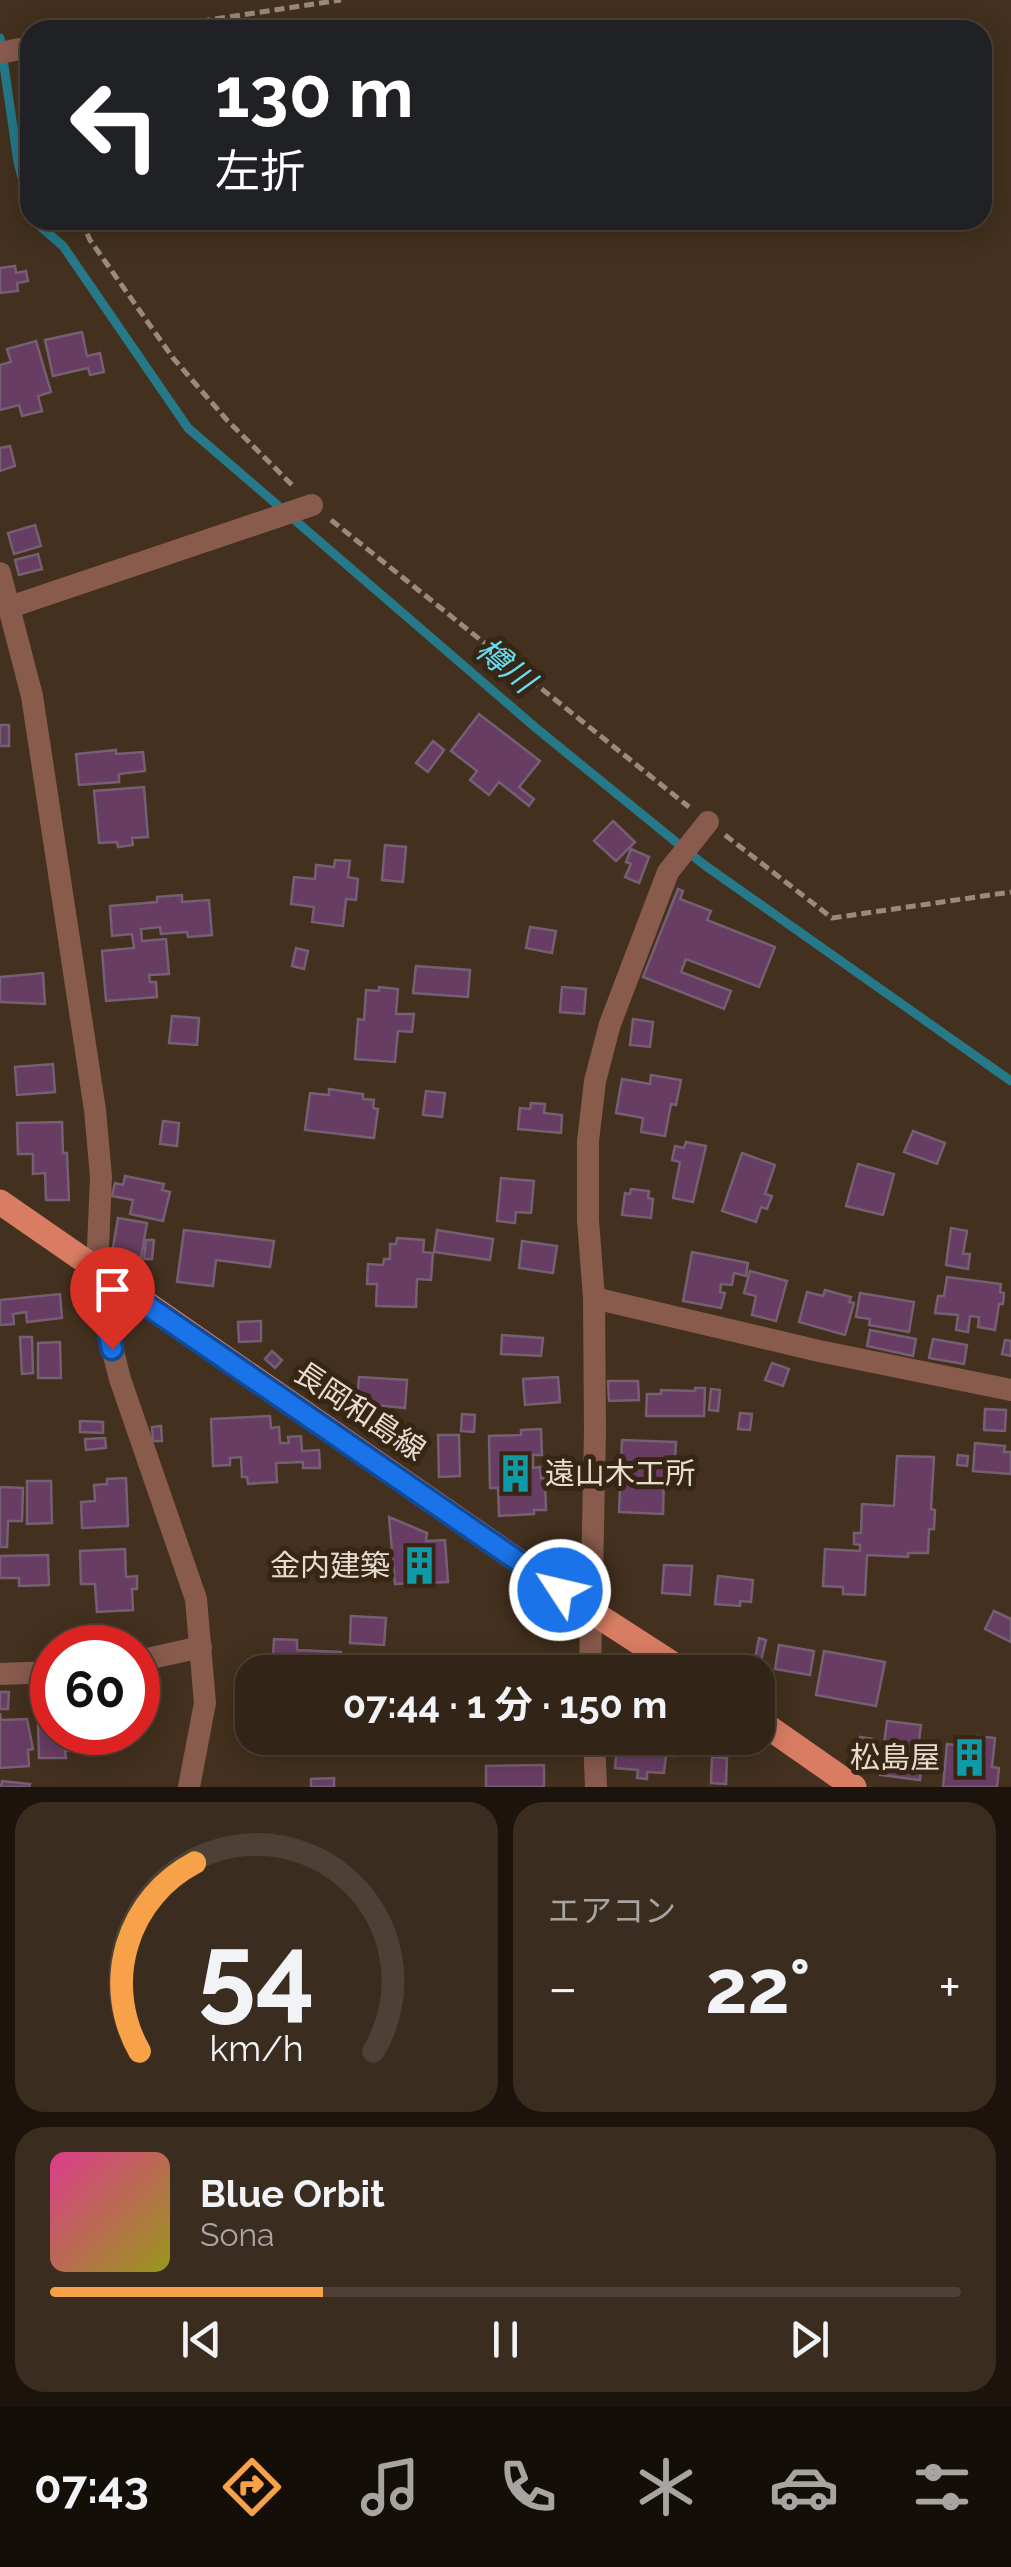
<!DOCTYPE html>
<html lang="ja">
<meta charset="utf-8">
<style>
body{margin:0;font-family:Raleway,"Noto Sans JP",sans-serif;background:#3a2c1f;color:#f1f3f6;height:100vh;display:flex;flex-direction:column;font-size:38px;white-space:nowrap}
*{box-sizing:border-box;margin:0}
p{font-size:32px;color:#a8a4a1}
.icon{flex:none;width:55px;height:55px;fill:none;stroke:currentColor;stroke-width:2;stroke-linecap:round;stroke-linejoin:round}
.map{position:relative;height:1787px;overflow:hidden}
.side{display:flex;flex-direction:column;gap:15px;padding:15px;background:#1c140c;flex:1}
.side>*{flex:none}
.hud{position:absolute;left:20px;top:20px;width:972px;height:210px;border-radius:30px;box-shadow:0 5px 25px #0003,0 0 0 2px #4d4135;background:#202124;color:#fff;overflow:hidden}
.speed{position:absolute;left:30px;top:1625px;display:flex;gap:20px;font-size:50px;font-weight:700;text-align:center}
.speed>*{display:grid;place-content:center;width:130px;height:130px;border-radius:50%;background:#322416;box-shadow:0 5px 25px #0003,0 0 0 2px #4d4135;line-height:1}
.speed .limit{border:15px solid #d22;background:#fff;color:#111}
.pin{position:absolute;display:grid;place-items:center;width:85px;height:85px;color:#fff;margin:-102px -42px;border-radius:50% 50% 50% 0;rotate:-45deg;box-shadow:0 0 10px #0007}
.pin .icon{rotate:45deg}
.me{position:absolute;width:110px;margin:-55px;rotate:305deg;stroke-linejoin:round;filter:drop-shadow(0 0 8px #0008)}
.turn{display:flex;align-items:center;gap:35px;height:210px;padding:0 30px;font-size:45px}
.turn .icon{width:130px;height:130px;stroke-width:2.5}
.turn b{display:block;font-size:70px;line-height:85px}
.big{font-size:75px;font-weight:700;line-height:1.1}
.side .widget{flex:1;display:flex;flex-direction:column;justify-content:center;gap:15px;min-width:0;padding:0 35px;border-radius:30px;background:#3a2c1f}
.side .dial{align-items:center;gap:0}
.dial svg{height:260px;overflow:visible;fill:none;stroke:#4d4135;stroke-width:7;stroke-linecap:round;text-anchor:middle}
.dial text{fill:#f1f3f6;stroke:none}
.song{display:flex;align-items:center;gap:30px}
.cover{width:120px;height:120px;border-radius:15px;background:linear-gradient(135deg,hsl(330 70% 55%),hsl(60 70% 35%))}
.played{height:10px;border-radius:5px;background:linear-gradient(90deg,#f7a148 30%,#4d4135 30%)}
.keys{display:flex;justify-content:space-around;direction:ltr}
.heat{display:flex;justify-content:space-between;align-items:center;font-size:55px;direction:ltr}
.side .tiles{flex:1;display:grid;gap:15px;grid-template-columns:1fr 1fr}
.widget:last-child{grid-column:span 2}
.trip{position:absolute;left:235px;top:1655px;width:540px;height:100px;border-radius:30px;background:#322416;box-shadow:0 5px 25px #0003,0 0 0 2px #4d4135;font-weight:700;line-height:100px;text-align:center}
.dock{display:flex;height:160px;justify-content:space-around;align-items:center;background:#140e09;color:#a8a4a1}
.dock .icon{width:70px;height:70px}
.dock .selected{color:#f7a148}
.dock b{font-size:45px;color:#f1f3f6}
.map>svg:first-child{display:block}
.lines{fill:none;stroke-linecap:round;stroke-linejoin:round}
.stream{stroke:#257989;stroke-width:9}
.building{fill:#683d63;stroke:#755f72;stroke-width:2.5}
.path{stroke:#998a7b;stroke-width:5;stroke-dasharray:10 5;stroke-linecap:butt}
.minor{stroke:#885b4d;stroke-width:22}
.primary{stroke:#d87d63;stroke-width:25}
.route-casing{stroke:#114b97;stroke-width:25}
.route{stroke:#1a73e8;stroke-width:18}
.labels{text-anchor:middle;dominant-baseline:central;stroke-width:10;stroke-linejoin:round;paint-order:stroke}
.street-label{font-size:30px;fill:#e7dcd0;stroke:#382614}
.poi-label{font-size:30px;fill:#e7dcd0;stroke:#382614;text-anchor:end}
.water-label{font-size:32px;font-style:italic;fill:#66ddf5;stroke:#382614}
</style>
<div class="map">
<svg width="1011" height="1787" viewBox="0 0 1011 1787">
<rect width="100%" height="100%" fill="#43301e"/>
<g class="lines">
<g class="stream">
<polyline points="0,38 18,162 30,208"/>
<polyline points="33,220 63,246 188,428 536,728 703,864 1011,1081"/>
</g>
</g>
<g class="building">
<polygon points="15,266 16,273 26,271 28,281 17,283 18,291 0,293 0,268"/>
<polygon points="82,332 87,356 100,353 104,372 90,375 88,368 53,376 45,340"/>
<polygon points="36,341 51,392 38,396 42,411 22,416 19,405 0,410 0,365 11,362 7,349"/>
<polygon points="10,446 15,466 0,471 0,448"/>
<polygon points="35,525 41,546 14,554 8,533"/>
<polygon points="38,554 42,569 19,575 15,560"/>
<polygon points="479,714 540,761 519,787 534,799 529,806 499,782 489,795 470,780 477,771 451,751"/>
<rect x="0" y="725" width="9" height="21"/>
<polygon points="433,741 444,750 428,772 416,763"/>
<polygon points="116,750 116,754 143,752 145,771 119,774 119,782 79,785 76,754"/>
<polygon points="144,787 148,837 132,838 133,845 118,847 117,842 99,843 94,791"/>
<polygon points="613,821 635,842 616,861 594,841"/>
<polygon points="385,845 406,847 403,882 382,880"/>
<polygon points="631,849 649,857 639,883 625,877 631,864 626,862"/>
<polygon points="335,860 350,861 348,877 358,879 356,900 346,899 343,926 312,922 314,907 291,904 294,877 315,879 316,865 334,867"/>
<polygon points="678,889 683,891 680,899 711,911 707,920 775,947 759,987 686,959 681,972 731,991 724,1009 643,977"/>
<polygon points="182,895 182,902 209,900 212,935 188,937 187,932 161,934 160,927 141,929 142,941 166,939 169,974 149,975 150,982 156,982 157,997 106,1001 102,951 134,948 132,934 112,936 110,906 157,902 157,897"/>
<polygon points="530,927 556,931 552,953 526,948"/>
<polygon points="296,948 308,951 304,969 292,966"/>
<polygon points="416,966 470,970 468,997 413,993"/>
<polygon points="43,973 45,1004 0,1002 0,977"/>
<polygon points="379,987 398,989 396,1014 414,1014 412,1032 398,1031 395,1062 355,1059 358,1019 364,1020 366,990 379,991"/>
<polygon points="562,987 586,989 584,1014 560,1012"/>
<polygon points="172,1016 199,1018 197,1045 169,1043"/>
<polygon points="633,1019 653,1022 650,1047 630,1045"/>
<polygon points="53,1064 55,1092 17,1095 15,1067"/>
<polygon points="651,1075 681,1080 676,1105 671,1104 665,1136 641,1132 643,1118 616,1113 622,1079 650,1084"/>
<polygon points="329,1089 363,1094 363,1099 374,1100 373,1108 378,1109 374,1138 305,1130 310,1093 329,1095"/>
<polygon points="426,1091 445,1093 442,1117 423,1115"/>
<polygon points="531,1103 545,1104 544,1113 562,1115 561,1133 518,1129 520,1108 530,1109"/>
<polygon points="163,1121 179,1123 177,1146 160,1144"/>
<polygon points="62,1122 63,1153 67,1153 69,1200 46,1200 45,1173 33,1174 33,1154 18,1154 17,1123"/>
<polygon points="913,1131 945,1143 937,1164 904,1152"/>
<polygon points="686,1142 706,1146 693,1202 673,1198 680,1162 672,1160 675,1146 684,1148"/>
<polygon points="742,1153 775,1165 765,1194 772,1196 767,1209 761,1207 756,1222 722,1211"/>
<polygon points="858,1164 894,1174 883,1215 846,1206"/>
<polygon points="125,1176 164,1184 162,1190 170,1192 163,1221 130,1214 133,1200 112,1196 115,1183 123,1185"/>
<polygon points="501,1178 534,1181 531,1213 516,1212 515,1223 497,1221"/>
<polygon points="631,1189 649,1191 648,1198 653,1199 651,1218 622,1215 625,1193 630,1194"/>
<polygon points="118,1218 147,1223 141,1258 112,1253"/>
<polygon points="951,1228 967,1231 963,1254 970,1254 968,1269 946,1265"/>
<polygon points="184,1230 274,1241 270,1267 216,1260 213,1286 177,1282"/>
<polygon points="437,1230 493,1239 490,1260 434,1252"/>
<polygon points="397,1238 424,1240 423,1252 433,1253 431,1280 417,1279 416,1307 376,1306 377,1284 367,1284 368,1264 383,1265 384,1259 390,1259 390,1244 396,1244"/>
<polygon points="146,1240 154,1240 152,1259 144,1259"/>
<polygon points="522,1241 557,1246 553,1273 519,1268"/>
<polygon points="692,1252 748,1263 746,1276 734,1273 732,1285 721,1284 720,1292 725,1293 721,1308 683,1301"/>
<polygon points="750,1271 787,1281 776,1321 752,1315 756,1296 744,1293"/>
<polygon points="947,1277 1001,1284 1000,1292 1004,1293 1003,1304 999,1304 995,1330 978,1327 979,1317 970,1316 968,1332 956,1330 958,1315 935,1313 938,1296 944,1296"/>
<polygon points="825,1290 851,1297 849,1302 854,1303 845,1335 799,1322 807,1292 823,1296"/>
<polygon points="860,1293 914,1302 909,1332 869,1325 870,1319 856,1317"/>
<polygon points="60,1294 62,1318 27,1322 26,1312 13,1314 14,1324 0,1325 0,1300"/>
<polygon points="261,1321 261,1341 239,1342 238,1322"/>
<polygon points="870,1330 916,1339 913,1356 867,1346"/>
<polygon points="502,1335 543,1338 541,1356 501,1354"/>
<polygon points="20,1337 32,1337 33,1373 22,1374"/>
<polygon points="933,1339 967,1345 964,1364 929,1358"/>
<polygon points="1005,1340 1011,1341 1011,1356 1002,1354"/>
<polygon points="60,1342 61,1378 38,1378 38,1343"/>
<polygon points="272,1351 282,1360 275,1368 265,1359"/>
<polygon points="772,1363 789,1369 783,1386 765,1380"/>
<polygon points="359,1377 407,1380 405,1408 357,1403"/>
<polygon points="558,1377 560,1402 525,1405 523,1379"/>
<polygon points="608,1381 638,1381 639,1400 609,1401"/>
<polygon points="695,1388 705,1388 704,1416 646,1416 647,1394 661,1394 661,1390 695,1391"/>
<polygon points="711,1389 720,1390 718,1411 709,1410"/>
<polygon points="985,1409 1006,1410 1005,1431 984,1430"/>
<polygon points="740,1413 752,1414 750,1430 738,1429"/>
<polygon points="462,1414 475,1415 474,1432 461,1431"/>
<polygon points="270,1416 271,1428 279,1427 280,1443 289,1443 288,1437 301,1436 302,1451 319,1450 320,1468 303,1468 303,1462 276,1463 277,1482 248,1484 247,1477 242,1477 241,1457 230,1458 230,1465 213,1466 211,1419"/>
<polygon points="80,1421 103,1422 103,1433 80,1432"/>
<polygon points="161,1426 162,1441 153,1441 152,1427"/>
<polygon points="541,1429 542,1455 533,1455 533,1468 540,1467 541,1478 545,1478 546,1510 534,1510 534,1514 499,1516 498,1488 490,1488 489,1436 521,1435 521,1430"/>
<polygon points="438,1435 459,1435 460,1476 439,1477"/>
<polygon points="105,1438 106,1448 86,1450 85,1439"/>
<polygon points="622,1440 676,1442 674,1475 664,1475 663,1514 619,1512"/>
<polygon points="975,1443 1005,1446 1004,1452 1011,1452 1011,1474 973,1471"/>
<polygon points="958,1455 968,1456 967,1466 957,1465"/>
<polygon points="897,1456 934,1457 931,1509 935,1510 934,1529 929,1529 928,1553 908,1553 908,1557 867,1555 865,1595 843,1594 843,1587 823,1586 825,1549 860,1551 860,1545 854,1544 854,1533 861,1533 862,1504 894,1506"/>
<polygon points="126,1478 128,1526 82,1528 81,1502 95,1501 94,1485 107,1484 107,1479"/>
<polygon points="27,1481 51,1481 52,1523 27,1524"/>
<polygon points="0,1487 23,1488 22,1521 8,1521 7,1547 0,1547"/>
<polygon points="389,1517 427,1533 426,1541 445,1540 448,1582 395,1584"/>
<polygon points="125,1549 126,1577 137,1576 137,1589 132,1589 133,1610 97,1612 95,1584 81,1584 80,1551"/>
<polygon points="48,1555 49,1585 19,1586 19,1578 0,1578 0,1556"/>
<polygon points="664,1565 692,1566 690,1595 662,1593"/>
<polygon points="718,1576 753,1580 751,1602 740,1601 740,1606 715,1604"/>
<polygon points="994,1611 1011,1619 1011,1642 985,1629"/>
<polygon points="351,1616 386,1618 384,1645 350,1643"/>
<polygon points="759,1638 766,1640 761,1661 755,1659"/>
<polygon points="274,1639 297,1640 297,1650 341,1652 340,1668 348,1669 347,1672 263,1672 264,1657 273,1657"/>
<polygon points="779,1645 814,1651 810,1675 775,1669"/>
<polygon points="824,1651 885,1662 876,1706 816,1695"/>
<polygon points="612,1658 629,1659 628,1669 640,1672 616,1672 616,1669 611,1669"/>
<polygon points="52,1688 52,1732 89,1732 89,1750 65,1751 66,1758 39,1758 37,1689"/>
<polygon points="0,1692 9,1692 8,1709 0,1709"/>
<polygon points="0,1713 1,1720 27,1719 33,1749 28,1750 29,1766 0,1768"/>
<polygon points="887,1721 921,1725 917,1755 923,1755 920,1780 880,1775"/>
<polygon points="977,1736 995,1738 992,1767 999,1768 997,1787 943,1787 947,1744 976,1747"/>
<polygon points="860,1737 874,1739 870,1761 856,1759"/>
<polygon points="618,1738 675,1738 673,1756 666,1755 664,1773 647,1772 647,1779 637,1778 638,1770 615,1768"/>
<polygon points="712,1757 727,1758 726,1784 711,1783"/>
<polygon points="544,1765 544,1787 486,1787 486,1766"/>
<polygon points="334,1778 334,1787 311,1787 311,1779"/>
<polygon points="2,1781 30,1784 29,1787 1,1787"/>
</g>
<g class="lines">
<g class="path">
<polyline points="141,30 341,0"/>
<polyline points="81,220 90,240 173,358 226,419 293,486"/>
<polyline points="331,520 689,807"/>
<polyline points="725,835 832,918 1011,892"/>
</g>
<g class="minor">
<polyline points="0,53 30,47"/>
<polyline points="0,573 32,696 95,1110 101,1177 97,1271 105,1320 120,1379 196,1599 205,1703 189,1787"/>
<polyline points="10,607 312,505"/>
<polyline points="594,1298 819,1351 1011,1390"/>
<polyline points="138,1661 201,1647"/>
<polyline points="590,1672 595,1431 594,1298 588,1220 588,1141 595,1081 610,1024 668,872 708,822"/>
<polyline points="0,1674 52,1672"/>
<polyline points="594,1738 596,1787"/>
</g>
<g class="primary">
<polyline points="0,1202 589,1610 685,1672"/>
<polyline points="758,1720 854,1787"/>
</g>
</g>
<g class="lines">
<defs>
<polyline id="route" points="112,1349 97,1271 560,1590"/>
</defs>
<use href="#route" class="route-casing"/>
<use href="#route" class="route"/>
</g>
<defs>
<symbol id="building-bare" viewBox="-9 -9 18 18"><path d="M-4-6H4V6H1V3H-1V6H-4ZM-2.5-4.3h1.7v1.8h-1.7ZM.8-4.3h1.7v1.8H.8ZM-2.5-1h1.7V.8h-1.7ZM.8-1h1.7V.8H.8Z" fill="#0f9aa8" stroke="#382614" stroke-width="2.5" paint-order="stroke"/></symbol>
</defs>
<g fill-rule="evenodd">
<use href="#building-bare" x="488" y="1446" width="55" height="55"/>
<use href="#building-bare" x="392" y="1538" width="55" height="55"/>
<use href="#building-bare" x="942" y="1730" width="55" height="55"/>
</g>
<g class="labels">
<g class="street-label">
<text transform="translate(360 1411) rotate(34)">長岡和島線</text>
</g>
<g class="poi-label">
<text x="545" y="1473" text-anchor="start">遠山木工所</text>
<text x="390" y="1565">金内建築</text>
<text x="940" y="1757">松島屋</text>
</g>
<g class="water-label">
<text transform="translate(506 665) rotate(40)">樽川</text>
</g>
</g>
</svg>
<div class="speed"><div class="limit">60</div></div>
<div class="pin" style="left:112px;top:1349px;background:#d93025"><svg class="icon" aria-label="arrive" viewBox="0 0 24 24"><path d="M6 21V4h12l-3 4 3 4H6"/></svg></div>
<svg class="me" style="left:560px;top:1590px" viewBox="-20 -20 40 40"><circle r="17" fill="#1a73e8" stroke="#fff" stroke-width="3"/><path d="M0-11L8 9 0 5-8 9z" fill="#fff"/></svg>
<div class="trip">07:44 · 1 分 · 150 m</div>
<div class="hud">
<div class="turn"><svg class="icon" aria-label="left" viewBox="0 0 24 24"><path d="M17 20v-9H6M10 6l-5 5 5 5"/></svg><div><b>130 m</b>左折</div></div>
</div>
</div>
<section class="side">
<div class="tiles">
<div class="widget dial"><svg viewBox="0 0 100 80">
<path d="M14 69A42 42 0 1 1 86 69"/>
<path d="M14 69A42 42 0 0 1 31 11" stroke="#f7a148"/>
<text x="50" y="56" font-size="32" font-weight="700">54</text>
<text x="50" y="72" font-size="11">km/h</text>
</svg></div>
<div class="widget"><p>エアコン</p>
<div class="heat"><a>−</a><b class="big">22°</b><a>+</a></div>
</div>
<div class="widget">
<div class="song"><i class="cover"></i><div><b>Blue Orbit</b><p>Sona</p></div></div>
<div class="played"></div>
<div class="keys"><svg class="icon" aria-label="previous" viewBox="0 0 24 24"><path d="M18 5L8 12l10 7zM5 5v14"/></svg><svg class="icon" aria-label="pause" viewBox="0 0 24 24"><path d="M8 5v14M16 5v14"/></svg><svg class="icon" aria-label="next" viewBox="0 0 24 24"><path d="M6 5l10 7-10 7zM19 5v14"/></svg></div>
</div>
</div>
</section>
<nav class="dock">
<b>07:43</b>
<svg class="icon selected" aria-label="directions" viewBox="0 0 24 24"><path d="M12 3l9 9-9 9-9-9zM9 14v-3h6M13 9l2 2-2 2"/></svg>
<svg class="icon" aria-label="music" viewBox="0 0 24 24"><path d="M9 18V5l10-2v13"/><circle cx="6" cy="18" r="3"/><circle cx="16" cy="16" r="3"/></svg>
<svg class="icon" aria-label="phone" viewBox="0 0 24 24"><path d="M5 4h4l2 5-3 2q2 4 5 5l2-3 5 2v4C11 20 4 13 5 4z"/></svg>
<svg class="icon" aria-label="climate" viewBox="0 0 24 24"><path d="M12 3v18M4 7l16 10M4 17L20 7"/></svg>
<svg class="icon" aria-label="car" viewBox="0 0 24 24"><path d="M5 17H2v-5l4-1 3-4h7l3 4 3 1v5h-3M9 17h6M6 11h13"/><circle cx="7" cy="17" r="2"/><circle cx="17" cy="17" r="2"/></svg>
<svg class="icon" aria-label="filters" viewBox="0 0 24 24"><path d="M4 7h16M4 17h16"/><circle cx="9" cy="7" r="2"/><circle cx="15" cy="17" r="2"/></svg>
</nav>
